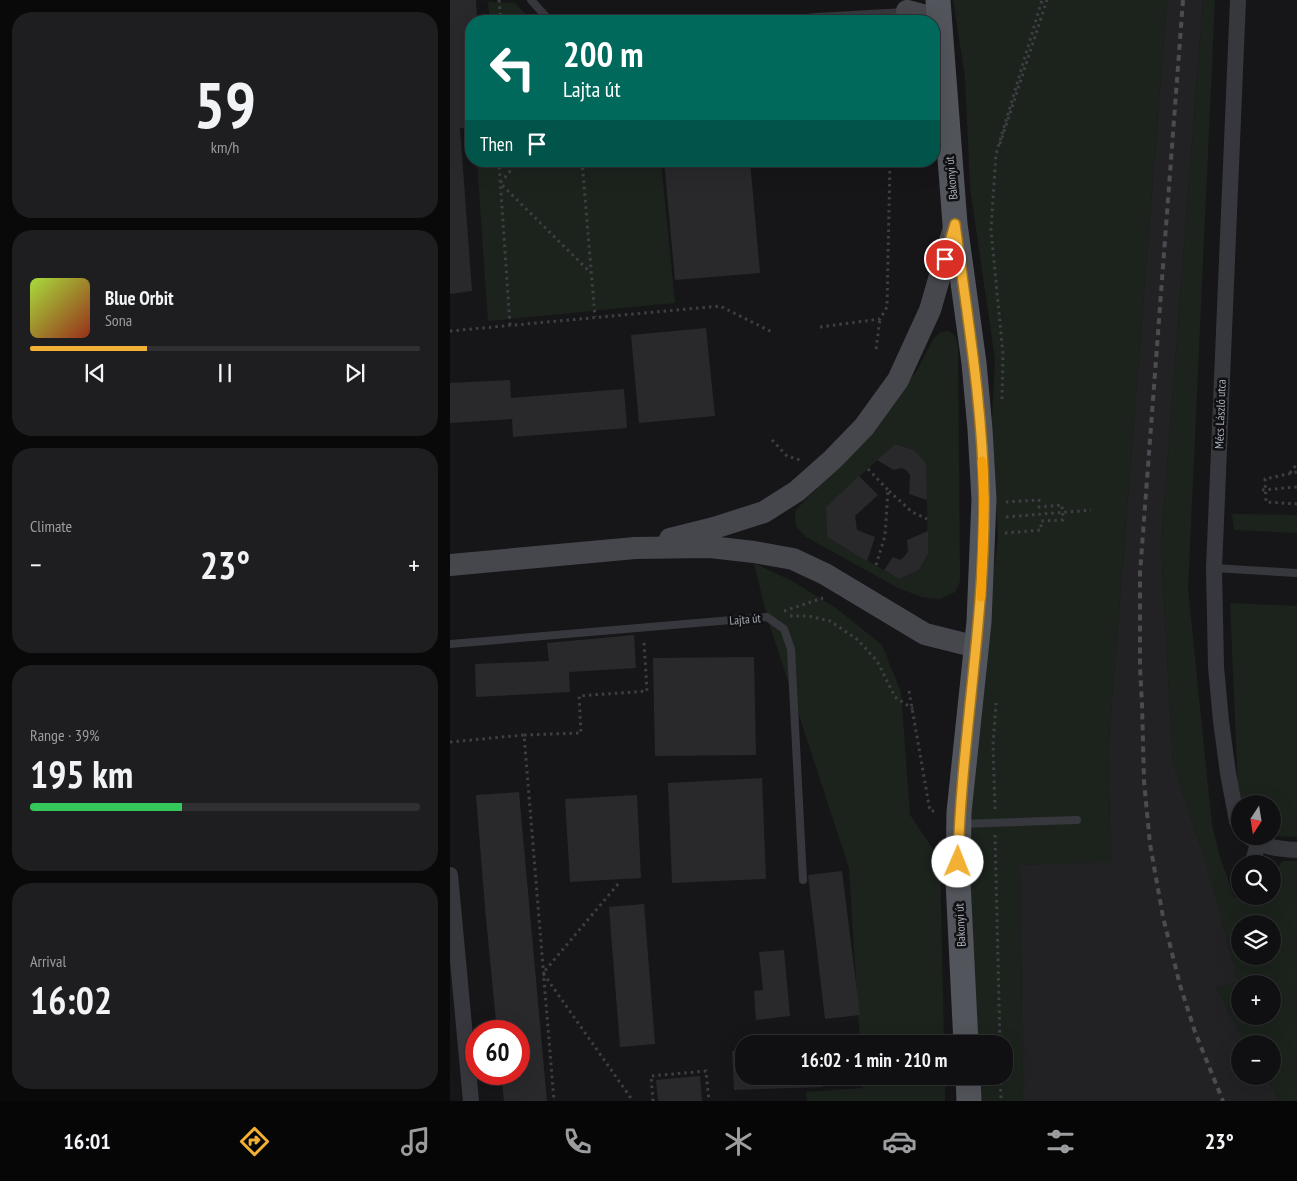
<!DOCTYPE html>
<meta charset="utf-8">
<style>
body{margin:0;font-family:"PT Sans Narrow",sans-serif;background:#1e1e20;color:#f1f3f6;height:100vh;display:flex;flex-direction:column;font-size:19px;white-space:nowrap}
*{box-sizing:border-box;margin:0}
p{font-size:16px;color:#9c9d9f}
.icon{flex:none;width:28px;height:28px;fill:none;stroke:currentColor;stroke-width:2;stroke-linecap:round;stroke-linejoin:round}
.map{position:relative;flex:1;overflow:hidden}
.drawer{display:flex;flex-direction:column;gap:12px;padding:12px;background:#09090a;width:450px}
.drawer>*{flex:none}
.guide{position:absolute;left:15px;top:15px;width:475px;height:152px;border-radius:20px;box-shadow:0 5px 20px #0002,0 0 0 1px #303032;background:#00695c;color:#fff;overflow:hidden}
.needle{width:32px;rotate:192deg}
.fabs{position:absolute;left:781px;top:795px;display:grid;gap:10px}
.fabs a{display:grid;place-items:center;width:50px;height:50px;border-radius:50%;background:#101012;box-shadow:0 5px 20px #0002,0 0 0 1px #303032;font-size:25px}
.speed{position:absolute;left:15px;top:1020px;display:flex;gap:10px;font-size:25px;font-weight:700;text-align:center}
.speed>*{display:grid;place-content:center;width:65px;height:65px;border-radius:50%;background:#101012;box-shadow:0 5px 20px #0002,0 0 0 1px #303032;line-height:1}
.speed .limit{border:8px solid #d22;background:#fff;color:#111}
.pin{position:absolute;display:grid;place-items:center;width:42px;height:42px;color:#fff;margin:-21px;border:2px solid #fff;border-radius:50%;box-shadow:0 1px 5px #0007}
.me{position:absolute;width:55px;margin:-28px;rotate:1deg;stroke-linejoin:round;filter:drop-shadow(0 0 4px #0008)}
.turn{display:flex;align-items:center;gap:18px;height:105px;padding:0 15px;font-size:22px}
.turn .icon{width:65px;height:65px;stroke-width:2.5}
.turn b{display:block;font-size:35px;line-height:42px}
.then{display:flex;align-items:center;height:48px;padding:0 15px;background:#0003;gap:10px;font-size:19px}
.big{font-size:38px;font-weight:600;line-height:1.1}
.drawer .card{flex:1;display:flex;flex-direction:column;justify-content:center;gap:8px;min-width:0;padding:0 18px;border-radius:20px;background:#1e1e20}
.drawer .dial{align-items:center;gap:0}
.dial b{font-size:65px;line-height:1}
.song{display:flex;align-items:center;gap:15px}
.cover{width:60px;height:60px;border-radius:8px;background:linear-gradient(135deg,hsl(80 70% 55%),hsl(10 70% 35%))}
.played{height:5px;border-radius:2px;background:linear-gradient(90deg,#f2b134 30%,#303032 30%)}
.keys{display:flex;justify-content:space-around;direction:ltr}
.heat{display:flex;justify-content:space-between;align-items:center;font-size:28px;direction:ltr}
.charge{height:8px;border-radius:4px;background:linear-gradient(90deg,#34c759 39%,#303032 0)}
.trip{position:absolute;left:285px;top:1035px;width:278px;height:50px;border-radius:20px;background:#101012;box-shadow:0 5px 20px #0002,0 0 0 1px #303032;font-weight:600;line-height:50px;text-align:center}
.tab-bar{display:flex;height:80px;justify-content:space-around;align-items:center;background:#060607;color:#9c9d9f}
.tab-bar .icon{width:35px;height:35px}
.tab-bar .current{color:#f2b134}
.tab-bar b{font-size:22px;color:#f1f3f6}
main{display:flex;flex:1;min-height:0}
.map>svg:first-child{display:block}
.built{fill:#222225}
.green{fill:#1c231d;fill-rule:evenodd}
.building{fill:#29292c}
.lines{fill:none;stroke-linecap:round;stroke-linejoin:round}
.path{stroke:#3d3f44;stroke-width:3;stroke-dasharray:2.5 4;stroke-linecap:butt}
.lane{stroke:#37383d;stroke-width:8}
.street{stroke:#37383d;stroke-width:16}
.secondary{stroke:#45474d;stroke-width:22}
.primary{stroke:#53555c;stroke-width:25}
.rail{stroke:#4a4c52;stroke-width:4;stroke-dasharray:6 5;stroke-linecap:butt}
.route-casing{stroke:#9d7322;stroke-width:12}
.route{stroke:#f2b134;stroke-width:9}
.slow{stroke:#f59e0b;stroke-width:9}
.labels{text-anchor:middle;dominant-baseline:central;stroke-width:5;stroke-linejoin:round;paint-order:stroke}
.street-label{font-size:12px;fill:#a8adb8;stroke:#111113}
</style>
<main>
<section class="drawer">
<div class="card dial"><b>59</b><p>km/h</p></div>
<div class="card">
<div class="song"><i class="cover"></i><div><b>Blue Orbit</b><p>Sona</p></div></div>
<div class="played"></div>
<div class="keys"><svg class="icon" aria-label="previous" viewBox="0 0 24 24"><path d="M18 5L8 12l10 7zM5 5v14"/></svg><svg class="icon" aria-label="pause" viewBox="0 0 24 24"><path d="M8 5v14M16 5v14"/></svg><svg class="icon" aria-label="next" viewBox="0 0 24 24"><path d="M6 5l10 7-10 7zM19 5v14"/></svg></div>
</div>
<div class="card"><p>Climate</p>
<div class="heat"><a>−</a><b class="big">23°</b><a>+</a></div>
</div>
<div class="card"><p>Range · 39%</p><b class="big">195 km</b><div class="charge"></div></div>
<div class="card"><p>Arrival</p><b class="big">16:02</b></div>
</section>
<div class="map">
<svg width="847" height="1101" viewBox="0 0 847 1101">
<rect width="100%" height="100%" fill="#161618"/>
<polygon class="built" points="717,0 753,0 711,546 723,763 757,866 789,982 766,988 797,1044 790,1044 790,1076 816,1076 830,1101 573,1101 570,865 661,861 658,751"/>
<g class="green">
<polygon points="503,0 717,0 658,751 661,862 570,865 573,1101 518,1101 517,1076 554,1076 554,1044 517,1044 517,838 538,617 548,537 542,419 545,360 520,187 515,76"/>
<path d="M753,0H765L738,589L762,825L769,854L784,897L822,896L823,872L833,861H847V1101H830L816,1076H822V1044H797L766,988L789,982L757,866L723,763L711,546ZM790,924H822V956H790ZM790,984H822V1016H790Z"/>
<polygon points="38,2 65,3 82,21 40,21"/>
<polygon points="27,161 211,161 225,303 38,321"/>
<path d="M499,331L506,337L508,346L510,581L505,592L490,599L472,597L448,588L356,537C346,527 343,524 346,510L423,429L466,372L484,338L491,332ZM445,444L464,450L476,463L478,554L469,570L449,579L377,537L376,507Z"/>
<polygon points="782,514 847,515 847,533 784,530"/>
<polygon points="304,563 342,581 386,608 432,645 451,692 460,815 490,859 494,1044 410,1044 399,868 317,617"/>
<polygon points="780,603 847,606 847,837 823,836 822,804 790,804 789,810"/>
<polygon points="412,1076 495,1076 495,1101 357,1101 356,1092 413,1088"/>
</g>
<g class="building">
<polygon points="0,0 26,0 27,21 21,21 21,127 10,128 22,291 0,294"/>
<polygon points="214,161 300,161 310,273 225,280"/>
<polygon points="256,328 265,416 189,423 181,335"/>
<polygon points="60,380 61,398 174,389 177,428 63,437 62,419 0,423 0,383"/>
<polygon points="445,444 464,450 476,463 477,500 459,494 460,475 456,470 451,468 444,470 427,460"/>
<polygon points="409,476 428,495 405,516 407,530 425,537 417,561 377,537 376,507"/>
<polygon points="478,531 478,554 469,570 449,579 434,570 443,557 450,560 455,556 458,551 457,540"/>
<polygon points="184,635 186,668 119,672 120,692 26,697 25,664 99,661 97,643"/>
<polygon points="304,657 306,755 205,756 203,658"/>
<polygon points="312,778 316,879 222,883 218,783"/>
<polygon points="69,792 74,848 97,1101 54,1101 51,1074 69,1074 69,1031 47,1031 35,908 26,795"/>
<polygon points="187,795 191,878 120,882 115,799"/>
<polygon points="392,871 410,1015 375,1019 358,875"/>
<polygon points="194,904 205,1044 170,1047 159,907"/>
<polygon points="334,950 340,1016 306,1020 304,991 313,990 309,952"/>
<polygon points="294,1050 294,1076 372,1076 373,1087 284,1090 282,1051"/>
<polygon points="250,1076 252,1101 208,1101 206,1080"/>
</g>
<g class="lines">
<g class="path">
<polyline points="49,0 51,21"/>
<polyline points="550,144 597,0"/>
<polyline points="69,161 50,183 141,273"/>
<polyline points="132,161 145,317"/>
<polyline points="60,325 49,163 60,161"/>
<polyline points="370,327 430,319 437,307 440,161"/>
<polyline points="0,331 270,306 324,333"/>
<polyline points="426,349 430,319"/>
<polyline points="552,399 553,355 541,229 546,154 592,0"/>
<polyline points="322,440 337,456 350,460"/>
<polyline points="418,469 438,490"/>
<polyline points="847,472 815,479 816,502 847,504"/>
<polyline points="840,473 847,464"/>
<polyline points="812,490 847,487"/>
<polyline points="556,517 641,510"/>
<polyline points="555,533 591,530 591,521 613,520 612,505 589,507 589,500 556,502"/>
<polyline points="426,565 435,536 438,490 462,512 477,519"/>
<polyline points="334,611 373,598"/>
<polyline points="340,616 358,616 380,621 408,640 427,661 445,697 463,709"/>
<polyline points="459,691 480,811 486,811"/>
<polyline points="74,735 131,733 129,696 197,691 194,642"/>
<polyline points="0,742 74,735 104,1101"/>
<polyline points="545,809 543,745 546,703"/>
<polyline points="545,835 550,1044"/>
<polyline points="168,884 93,973 183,1101"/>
<polyline points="550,1076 551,1101"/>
<polyline points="203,1101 201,1076 256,1071 259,1101"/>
</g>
<g class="lane">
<polyline points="81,0 100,21"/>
<polyline points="331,21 366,17 455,12"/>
<polyline points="764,568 847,573"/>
<polyline points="0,644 317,617 334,629 341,649 353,880"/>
<polyline points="512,824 627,820"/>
</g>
<g class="street">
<polyline points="788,0 764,568 766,667 771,721 778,773 787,821 790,826"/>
<path d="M798,836C814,848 828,849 847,850"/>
<polyline points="802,864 808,844"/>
<polyline points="0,875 21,1101"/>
</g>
<g class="secondary">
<polyline points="457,11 488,19"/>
<polyline points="220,539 264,528 314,512 347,491 382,460 414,427 448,380 480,310 505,224"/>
<polyline points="0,565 185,548 260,547 304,552 343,559 375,574 475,634 527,647"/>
</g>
<g class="primary">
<polyline points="488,0 505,224 524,363 530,429 534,499 529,622 509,812 508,881 516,1044"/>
<polyline points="518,1076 519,1101"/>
</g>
<polyline class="rail" points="733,0 690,573 690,667 692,704 694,781 700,844 713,917 730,985 745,1032 773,1101"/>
</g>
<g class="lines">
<defs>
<path id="route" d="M495,259L505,224C517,315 533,407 534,499C535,621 511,741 508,862"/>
</defs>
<use href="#route" class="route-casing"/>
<use href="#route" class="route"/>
<polyline class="slow" points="531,597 534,499 532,461"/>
</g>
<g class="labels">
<g class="street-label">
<text transform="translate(501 178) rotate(-95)">Bakonyi út</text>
<text transform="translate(770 414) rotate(-88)">Mécs László utca</text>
<text transform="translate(295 619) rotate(-5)">Lajta út</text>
<text transform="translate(510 925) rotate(-93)">Bakonyi út</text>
</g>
</g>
</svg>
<div class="fabs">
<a><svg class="needle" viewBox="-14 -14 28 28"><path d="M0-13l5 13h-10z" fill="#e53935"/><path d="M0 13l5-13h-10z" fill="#9c9d9f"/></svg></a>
<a><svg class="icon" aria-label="search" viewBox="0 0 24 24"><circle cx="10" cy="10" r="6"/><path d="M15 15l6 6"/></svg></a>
<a><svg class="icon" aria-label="layers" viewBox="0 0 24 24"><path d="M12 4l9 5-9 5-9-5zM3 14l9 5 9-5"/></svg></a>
<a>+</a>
<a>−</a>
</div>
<div class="speed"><div class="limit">60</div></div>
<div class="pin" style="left:495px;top:259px;background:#d93025"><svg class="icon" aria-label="arrive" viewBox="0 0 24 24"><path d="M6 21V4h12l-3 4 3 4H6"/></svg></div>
<svg class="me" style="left:508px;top:862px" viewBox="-20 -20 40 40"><circle r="19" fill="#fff"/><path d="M0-13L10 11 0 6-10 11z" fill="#f2b134"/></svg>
<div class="trip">16:02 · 1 min · 210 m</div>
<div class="guide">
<div class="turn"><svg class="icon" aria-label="left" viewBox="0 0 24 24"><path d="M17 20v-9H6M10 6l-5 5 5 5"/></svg><div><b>200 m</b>Lajta út</div></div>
<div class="then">Then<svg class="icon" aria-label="arrive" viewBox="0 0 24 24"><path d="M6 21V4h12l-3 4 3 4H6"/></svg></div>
</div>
</div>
</main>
<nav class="tab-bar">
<b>16:01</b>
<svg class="icon current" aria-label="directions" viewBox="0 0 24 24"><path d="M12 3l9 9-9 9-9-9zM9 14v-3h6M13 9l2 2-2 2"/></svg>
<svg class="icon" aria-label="music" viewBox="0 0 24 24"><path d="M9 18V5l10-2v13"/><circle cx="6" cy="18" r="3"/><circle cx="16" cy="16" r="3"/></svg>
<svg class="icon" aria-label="phone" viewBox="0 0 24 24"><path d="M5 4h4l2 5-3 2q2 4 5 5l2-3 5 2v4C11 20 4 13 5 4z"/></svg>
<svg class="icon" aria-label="climate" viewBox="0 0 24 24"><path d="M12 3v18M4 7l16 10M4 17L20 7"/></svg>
<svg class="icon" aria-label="car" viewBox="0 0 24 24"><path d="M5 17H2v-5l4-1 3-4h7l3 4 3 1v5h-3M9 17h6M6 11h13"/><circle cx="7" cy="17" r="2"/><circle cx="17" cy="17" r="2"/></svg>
<svg class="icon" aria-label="filters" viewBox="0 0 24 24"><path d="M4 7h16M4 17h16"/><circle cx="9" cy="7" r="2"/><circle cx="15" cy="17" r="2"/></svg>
<b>23°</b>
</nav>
